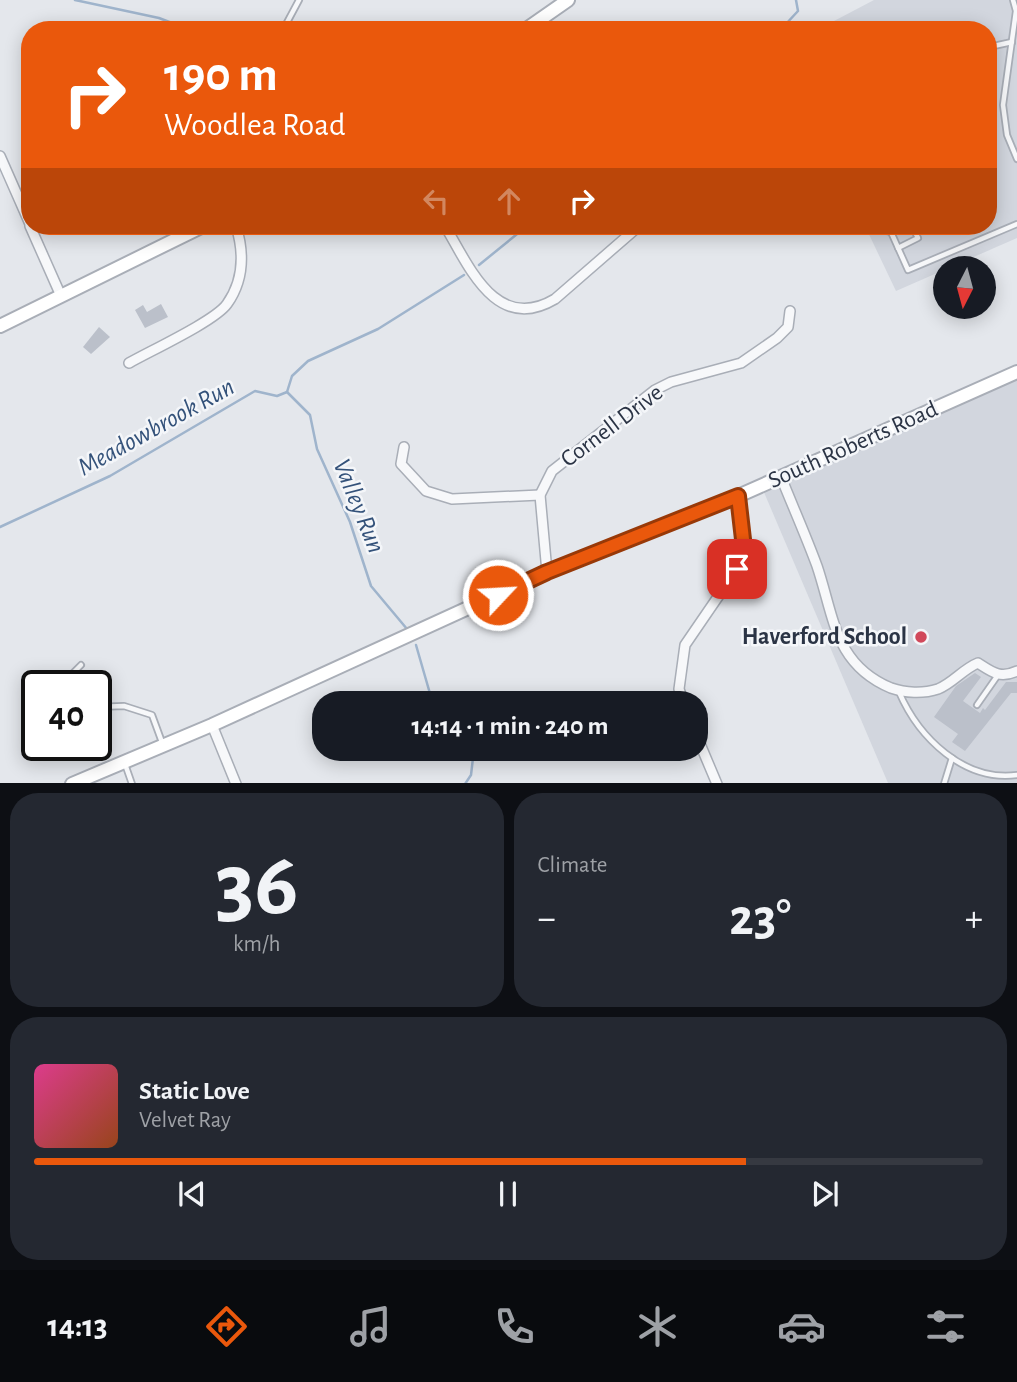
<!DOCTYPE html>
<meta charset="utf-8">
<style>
body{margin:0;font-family:"Alegreya Sans",sans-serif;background:#242831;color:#f1f3f6;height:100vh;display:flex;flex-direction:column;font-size:26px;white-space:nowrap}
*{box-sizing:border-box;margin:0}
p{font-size:23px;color:#9ea1a6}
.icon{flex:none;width:38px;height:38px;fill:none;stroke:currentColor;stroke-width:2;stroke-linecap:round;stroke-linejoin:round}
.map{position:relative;height:783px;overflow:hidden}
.drawer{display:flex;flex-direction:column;gap:10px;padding:10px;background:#0d0f14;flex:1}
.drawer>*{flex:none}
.banner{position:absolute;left:21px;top:21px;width:976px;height:214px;border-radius:28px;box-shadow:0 4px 18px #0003;background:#ea580c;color:#fff;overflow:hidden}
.needle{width:46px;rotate:186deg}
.buttons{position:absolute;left:933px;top:256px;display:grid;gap:14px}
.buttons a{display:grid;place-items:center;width:63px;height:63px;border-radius:50%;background:#171b24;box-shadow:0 4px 18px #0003;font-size:35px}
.speed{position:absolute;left:21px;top:670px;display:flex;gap:14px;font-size:35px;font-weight:700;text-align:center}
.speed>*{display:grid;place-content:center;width:91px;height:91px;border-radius:50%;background:#171b24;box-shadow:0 4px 18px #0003;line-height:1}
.speed .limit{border:4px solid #111;border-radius:10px;background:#fff;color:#111}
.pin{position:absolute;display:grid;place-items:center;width:60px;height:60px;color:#fff;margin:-30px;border-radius:14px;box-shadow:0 4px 10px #0006}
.me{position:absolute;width:77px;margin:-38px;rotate:65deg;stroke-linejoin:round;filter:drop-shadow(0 0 5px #0008)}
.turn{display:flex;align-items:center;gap:24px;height:147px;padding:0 28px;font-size:32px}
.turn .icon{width:91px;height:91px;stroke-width:2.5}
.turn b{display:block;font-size:49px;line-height:60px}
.lanes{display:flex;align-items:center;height:66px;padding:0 28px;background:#0003;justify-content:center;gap:35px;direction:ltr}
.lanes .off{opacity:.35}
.big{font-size:52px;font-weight:700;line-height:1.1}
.drawer .widget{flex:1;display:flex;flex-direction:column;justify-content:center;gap:10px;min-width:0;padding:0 24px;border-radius:28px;background:#242831}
.drawer .dial{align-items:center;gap:0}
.dial b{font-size:91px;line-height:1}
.song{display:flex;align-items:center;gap:21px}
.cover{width:84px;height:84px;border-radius:10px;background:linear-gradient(135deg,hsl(330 70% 55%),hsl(20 70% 35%))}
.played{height:7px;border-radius:4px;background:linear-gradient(90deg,#ea580c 75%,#363941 75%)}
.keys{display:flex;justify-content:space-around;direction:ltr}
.heat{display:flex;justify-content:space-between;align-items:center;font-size:38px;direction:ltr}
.drawer .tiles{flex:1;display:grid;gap:10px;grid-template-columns:1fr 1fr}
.widget:last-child{grid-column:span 2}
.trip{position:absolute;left:312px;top:691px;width:396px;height:70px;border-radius:28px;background:#171b24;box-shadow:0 4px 18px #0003;font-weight:700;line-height:70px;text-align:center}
.tabs{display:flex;height:112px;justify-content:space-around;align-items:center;background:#090b0e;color:#9ea1a6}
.tabs .icon{width:49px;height:49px}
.tabs .selected{color:#ea580c}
.tabs b{font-size:32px;color:#f1f3f6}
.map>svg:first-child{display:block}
.built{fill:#d2d6de}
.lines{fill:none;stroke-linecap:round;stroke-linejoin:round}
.stream{stroke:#9fb4cc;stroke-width:2.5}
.building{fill:#bbc0ca}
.lane-casing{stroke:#a9aeb7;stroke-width:8}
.street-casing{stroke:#a9aeb7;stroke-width:12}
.secondary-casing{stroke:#a9aeb7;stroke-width:16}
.lane{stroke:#f7f8fa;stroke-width:4.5}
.street{stroke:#f7f8fa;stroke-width:9}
.secondary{stroke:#fff;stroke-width:12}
.route-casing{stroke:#983908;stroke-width:18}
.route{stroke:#ea580c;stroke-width:12}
.poi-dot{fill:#d1495b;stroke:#f4f6f9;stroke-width:2.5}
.labels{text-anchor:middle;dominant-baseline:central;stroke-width:5;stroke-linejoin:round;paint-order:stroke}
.street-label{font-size:24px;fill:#2b3445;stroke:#f4f6f9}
.poi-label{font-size:24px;font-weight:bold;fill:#2b3445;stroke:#f4f6f9;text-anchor:end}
.water-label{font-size:26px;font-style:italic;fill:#34527a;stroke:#f4f6f9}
</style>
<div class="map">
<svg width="1017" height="784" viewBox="0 0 1017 784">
<rect width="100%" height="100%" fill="#e4e7ec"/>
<g class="built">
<polygon points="874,0 1017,0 1017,238 896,291 865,226 989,226 989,30 837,30 834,21"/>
<polygon points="1017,380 1017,783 888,783 763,490"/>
</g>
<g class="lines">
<g class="stream">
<polyline points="75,0 159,18 190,30"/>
<polyline points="769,30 785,25 798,11 796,0"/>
<polyline points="479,265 527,226"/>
<polyline points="287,392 310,415 317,449 350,522 371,586 407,629"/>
<polyline points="0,527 110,476 255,391 277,396 287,392 292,376 308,361 378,329 464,275"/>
<polyline points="416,645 433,704"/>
<polyline points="463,749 473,758 471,775 465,784"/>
</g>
</g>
<g class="building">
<polygon points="161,304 168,317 145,328 135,310 143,305 147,312"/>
<polygon points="99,327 110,337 91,354 83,347"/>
<polygon points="975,673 981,677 963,701 980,713 983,708 985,710 1006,682 1017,682 1017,693 1011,693 965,751 952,742 958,734 934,717 956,686"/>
</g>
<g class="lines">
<defs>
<g id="lane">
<polyline points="1013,0 1016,11 1003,105 1007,135 1017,159"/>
<polyline points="283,30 299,0"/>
<polyline points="989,47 1012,42"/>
<polyline points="876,226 879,229 891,232"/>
<polyline points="905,226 891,232 908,270 1017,224"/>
<polyline points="898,248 918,238 912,226"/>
<polyline points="68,686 73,673 81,665"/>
<path d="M899,692C919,738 964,782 1017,775"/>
<polyline points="977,705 998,675"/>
<polyline points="96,707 124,706 152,715 163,745"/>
<polyline points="125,764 132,784"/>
<polyline points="944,784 952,758"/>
</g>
<g id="street">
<polyline points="0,156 30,224"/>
<polyline points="30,226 61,296"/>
<path d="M445,226C469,266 496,334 555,299L639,226"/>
<path d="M129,363C150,351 215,321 227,304C244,280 244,252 236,226"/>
<polyline points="404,447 401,464 426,491 452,499 540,495"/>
<path d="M781,477C793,507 806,536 817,566C834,616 834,664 891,688C905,693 923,694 938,689C953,683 963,669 978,663C992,672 1000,679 1017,671"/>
<polyline points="547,572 540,495 552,471 655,390 671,382 741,363 777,338 788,327 790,311"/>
<polyline points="684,704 679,689 685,645 737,569 744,548 738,496"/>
<polyline points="212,725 236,784"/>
<polyline points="695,732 717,784"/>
</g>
<g id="secondary">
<polyline points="525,30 568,0"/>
<polyline points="0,326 203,226"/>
<polyline points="72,784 212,725 547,572 738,496 1017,372"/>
</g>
</defs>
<use href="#lane" class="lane-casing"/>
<use href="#street" class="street-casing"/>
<use href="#secondary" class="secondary-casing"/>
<use href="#lane" class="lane"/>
<use href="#street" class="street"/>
<use href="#secondary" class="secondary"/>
</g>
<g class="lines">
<defs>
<polyline id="route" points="498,595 547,572 738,496 744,548 737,569"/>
</defs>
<use href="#route" class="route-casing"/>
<use href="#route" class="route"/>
</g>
<circle class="poi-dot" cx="921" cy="637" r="7"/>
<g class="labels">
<g class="street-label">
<text transform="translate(612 426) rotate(-37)">Cornell Drive</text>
<text transform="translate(853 445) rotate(-24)">South Roberts Road</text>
</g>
<g class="poi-label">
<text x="907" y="637">Haverford School</text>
</g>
<g class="water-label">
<text transform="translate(156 427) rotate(-29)">Meadowbrook Run</text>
<text transform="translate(359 506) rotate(68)">Valley Run</text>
</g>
</g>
</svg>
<div class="buttons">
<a><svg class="needle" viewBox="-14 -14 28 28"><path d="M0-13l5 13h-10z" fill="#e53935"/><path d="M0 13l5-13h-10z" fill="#9ea1a6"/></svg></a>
</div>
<div class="speed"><div class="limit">40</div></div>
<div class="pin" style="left:737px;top:569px;background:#d93025"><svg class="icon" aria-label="arrive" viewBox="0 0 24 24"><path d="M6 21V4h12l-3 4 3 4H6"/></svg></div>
<svg class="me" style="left:498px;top:595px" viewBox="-20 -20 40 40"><circle r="17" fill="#ea580c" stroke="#fff" stroke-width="3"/><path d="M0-11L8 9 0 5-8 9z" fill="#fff"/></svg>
<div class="trip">14:14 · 1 min · 240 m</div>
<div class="banner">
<div class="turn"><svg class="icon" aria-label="right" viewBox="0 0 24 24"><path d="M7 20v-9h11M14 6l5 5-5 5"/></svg><div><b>190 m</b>Woodlea Road</div></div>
<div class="lanes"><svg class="icon off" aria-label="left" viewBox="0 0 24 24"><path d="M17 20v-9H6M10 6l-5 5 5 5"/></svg><svg class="icon off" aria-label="ahead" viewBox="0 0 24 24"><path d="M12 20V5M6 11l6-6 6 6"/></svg><svg class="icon" aria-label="right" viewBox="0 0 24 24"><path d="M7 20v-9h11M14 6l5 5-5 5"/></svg></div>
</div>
</div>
<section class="drawer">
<div class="tiles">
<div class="widget dial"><b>36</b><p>km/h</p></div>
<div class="widget"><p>Climate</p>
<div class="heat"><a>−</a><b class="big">23°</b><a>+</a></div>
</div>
<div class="widget">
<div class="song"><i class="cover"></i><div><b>Static Love</b><p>Velvet Ray</p></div></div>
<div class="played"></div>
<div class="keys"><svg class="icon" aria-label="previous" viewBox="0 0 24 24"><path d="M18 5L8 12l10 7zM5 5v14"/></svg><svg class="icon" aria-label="pause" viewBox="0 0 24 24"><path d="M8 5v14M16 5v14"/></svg><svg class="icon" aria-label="next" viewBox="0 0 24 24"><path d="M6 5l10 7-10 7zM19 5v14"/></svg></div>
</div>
</div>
</section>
<nav class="tabs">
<b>14:13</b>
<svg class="icon selected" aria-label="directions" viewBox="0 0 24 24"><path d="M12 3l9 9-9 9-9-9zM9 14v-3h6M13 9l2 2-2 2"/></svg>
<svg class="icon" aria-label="music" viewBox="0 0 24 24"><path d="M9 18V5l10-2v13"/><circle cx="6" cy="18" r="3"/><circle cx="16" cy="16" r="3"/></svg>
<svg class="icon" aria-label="phone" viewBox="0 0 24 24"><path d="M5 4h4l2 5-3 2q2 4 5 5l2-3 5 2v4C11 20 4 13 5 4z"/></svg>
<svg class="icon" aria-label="climate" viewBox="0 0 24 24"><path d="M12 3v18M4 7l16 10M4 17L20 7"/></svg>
<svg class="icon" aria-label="car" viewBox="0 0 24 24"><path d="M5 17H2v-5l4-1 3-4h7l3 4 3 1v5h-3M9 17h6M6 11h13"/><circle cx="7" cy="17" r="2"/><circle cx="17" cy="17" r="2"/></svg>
<svg class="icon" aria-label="filters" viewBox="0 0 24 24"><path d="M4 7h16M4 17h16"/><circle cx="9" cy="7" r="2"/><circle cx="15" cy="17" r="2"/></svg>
</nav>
